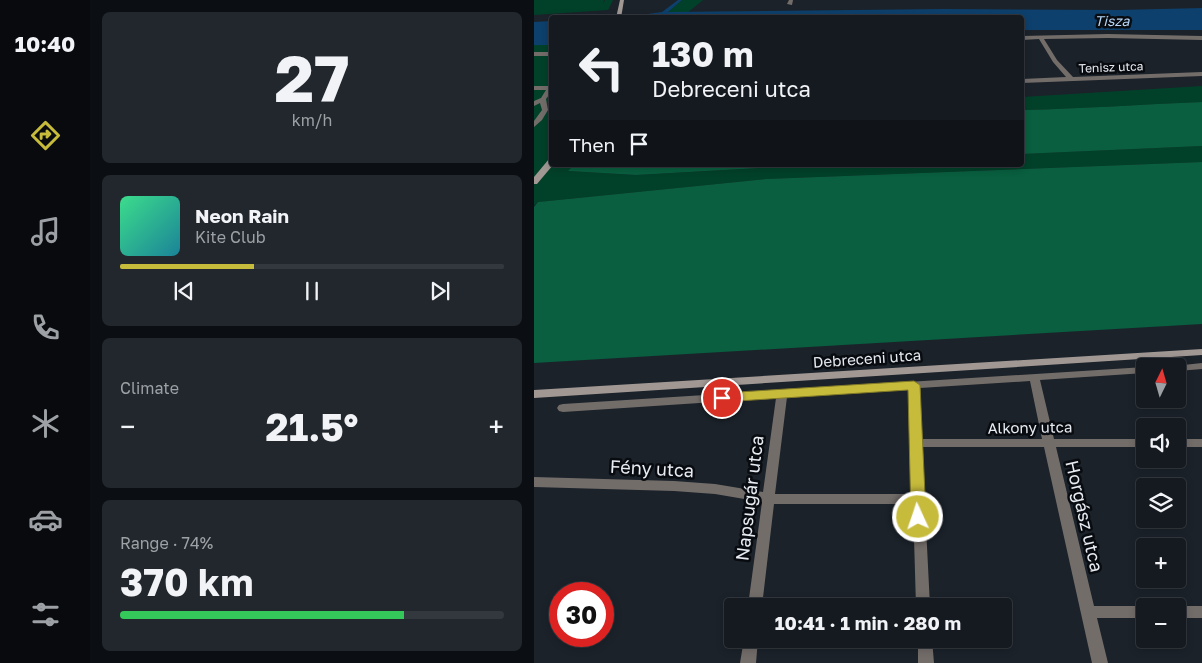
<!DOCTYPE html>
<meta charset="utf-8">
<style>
body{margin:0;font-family:"Golos Text",sans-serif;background:#21272d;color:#f1f3f6;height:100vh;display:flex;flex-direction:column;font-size:19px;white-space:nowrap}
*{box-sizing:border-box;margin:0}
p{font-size:16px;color:#9da1a5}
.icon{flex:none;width:28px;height:28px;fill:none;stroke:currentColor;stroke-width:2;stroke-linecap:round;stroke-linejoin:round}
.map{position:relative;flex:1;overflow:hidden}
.side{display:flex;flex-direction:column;gap:12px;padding:12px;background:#0b0e12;width:444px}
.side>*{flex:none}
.guide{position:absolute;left:15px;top:15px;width:475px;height:152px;border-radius:5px;box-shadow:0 2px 8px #0003,0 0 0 1px #33383e;background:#141a20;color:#f1f3f6;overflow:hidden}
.needle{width:32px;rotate:5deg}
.controls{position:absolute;left:602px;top:358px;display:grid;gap:10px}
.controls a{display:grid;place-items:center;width:50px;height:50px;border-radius:5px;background:#141a20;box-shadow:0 2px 8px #0003,0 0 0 1px #33383e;font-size:25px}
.speed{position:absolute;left:15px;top:582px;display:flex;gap:10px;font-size:25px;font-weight:700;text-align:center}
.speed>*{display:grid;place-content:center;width:65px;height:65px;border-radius:50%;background:#141a20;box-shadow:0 2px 8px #0003,0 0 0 1px #33383e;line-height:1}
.speed .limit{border:8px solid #d22;background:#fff;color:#111}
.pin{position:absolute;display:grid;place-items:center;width:42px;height:42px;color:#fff;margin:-21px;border:2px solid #fff;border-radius:50%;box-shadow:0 1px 5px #0007}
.me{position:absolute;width:55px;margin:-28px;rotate:357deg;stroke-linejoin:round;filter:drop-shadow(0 0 4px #0008)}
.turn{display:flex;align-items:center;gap:18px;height:105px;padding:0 20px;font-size:22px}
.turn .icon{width:65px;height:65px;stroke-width:2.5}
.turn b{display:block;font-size:35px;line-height:42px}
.then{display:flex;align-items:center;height:48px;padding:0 20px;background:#0003;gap:10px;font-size:19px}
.big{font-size:38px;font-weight:700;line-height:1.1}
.side .tile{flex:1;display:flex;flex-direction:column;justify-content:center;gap:8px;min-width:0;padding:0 18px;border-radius:8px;background:#21272d}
.side .dial{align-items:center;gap:0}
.dial b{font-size:65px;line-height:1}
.song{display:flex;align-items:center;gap:15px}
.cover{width:60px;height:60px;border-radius:8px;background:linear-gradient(135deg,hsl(150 70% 55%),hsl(190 70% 35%))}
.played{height:5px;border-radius:2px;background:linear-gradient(90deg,#c7bb3c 35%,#33383e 35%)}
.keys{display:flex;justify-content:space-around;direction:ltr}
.heat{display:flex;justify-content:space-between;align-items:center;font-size:28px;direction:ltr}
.charge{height:8px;border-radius:4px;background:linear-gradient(90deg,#34c759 74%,#33383e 0)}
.trip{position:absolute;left:190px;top:598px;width:288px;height:50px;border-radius:5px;background:#141a20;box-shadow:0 2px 8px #0003,0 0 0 1px #33383e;font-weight:700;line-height:50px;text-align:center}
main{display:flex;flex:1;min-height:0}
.dock{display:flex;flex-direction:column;width:90px;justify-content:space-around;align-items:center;background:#080a0d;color:#9da1a5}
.dock .icon{width:35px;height:35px}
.dock .on{color:#c7bb3c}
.dock b{font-size:22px;color:#f1f3f6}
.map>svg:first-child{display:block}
.green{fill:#024129}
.forest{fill:#095f3f}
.water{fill:#0d406c}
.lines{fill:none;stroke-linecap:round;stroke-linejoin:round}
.street{fill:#736d6a;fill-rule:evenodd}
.secondary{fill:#a19894;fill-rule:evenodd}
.route{fill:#c7bb3c;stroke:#817a27}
.labels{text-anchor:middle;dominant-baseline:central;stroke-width:5;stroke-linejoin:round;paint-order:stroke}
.far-street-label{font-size:12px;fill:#e7ebf2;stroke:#080b0f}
.far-water-label{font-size:14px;font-style:italic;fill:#b7d7f9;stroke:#080b0f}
.street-label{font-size:15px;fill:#e7ebf2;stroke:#080b0f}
.near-street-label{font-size:18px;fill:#e7ebf2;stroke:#080b0f}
</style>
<main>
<nav class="dock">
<b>10:40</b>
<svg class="icon on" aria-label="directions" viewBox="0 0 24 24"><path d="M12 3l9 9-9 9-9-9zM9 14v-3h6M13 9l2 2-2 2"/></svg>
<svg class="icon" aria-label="music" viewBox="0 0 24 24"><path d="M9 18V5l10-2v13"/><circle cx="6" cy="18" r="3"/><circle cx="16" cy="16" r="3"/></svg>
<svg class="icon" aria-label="phone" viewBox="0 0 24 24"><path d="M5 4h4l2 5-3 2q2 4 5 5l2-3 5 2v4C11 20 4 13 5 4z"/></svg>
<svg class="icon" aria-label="climate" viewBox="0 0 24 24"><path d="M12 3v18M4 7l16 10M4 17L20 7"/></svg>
<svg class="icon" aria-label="car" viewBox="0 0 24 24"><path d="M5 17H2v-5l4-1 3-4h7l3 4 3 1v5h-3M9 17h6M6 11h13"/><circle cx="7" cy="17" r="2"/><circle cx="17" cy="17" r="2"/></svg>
<svg class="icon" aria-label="filters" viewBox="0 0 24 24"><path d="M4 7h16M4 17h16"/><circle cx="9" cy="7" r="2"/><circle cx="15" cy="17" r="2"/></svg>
</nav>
<section class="side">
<div class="tile dial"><b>27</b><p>km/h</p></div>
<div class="tile">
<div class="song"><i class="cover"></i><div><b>Neon Rain</b><p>Kite Club</p></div></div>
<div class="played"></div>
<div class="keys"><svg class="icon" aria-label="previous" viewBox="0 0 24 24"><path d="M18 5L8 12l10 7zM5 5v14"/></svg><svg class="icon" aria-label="pause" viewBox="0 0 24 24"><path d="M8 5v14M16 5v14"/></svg><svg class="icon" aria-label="next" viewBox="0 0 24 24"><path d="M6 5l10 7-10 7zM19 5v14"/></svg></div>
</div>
<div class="tile"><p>Climate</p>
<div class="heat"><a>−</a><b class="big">21.5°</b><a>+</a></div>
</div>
<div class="tile"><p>Range · 74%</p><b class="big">370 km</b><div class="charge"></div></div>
</section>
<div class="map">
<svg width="669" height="663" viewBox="0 0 669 663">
<rect width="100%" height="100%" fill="#1b222a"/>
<g class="green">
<polygon points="0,0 70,0 69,4 71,0 79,0 74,10 0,15"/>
<polygon points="148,0 169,0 153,13 134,12"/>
<polygon points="0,45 17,45 18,165 40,165 35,171 102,175 279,165 488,165 488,154 668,146 668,162 232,179 4,202 0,206"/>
<path d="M668,86V102C608,104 548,109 488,110V97Z"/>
</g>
<g class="forest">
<path d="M668,102V146L488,154V110C548,109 608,104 668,102Z"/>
<polygon points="668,162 668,324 0,363 0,207 4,202 232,179"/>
<polygon points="40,165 279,165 102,175 34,171"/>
</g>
<g class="water">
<polygon points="144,0 148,0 134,12 410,9 584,10 668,8 668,30 488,30 488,18 92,17 128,12"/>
<polygon points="17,21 17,45 0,45 0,22"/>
</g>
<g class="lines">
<g class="street">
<polygon points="255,0 259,0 258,5 253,4"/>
<polygon points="574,34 669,36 669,40 574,38 510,39 523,60 539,77 669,72 669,76 488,83 488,79 532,77 519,62 505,39 488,40 488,36"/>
<rect x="0" y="52" width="18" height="4"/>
<polygon points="0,86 18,86 18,91 12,99 14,110 8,120 0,127 0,121 8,110 6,103 0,106 0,101 7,98 12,90 0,90"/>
<polygon points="669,363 669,369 644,371 644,366 640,366"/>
<path d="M611,367V373L506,380L520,439H611V447H522L560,606H612L611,618H563L574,663H558L510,447H388L396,606H382L379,504H240L228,606H214L228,502L181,494L140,491L0,487V477L140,481L181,484L229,492L242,398L29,412L25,411L23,408L25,405L29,404ZM496,381L508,439H388L386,388ZM375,389L376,441L375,443L377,446L378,494H241L253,397Z"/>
<rect x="644" y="439" width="25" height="8"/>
<polygon points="643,606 669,606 669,618 644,618"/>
<polygon points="210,639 224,639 222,663 206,663"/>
<polygon points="384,639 398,639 400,663 384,663"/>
</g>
<g class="secondary">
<polygon points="86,0 90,0 87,18 82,18"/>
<polygon points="15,159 18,159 19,165 3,184 0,184 0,177"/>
<polygon points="669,349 669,355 0,398 0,390"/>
</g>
</g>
<polygon class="route" points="380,381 386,385 392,517 390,521 384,523 379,521 377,517 374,390 188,402 182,398 188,393"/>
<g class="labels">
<g class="far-street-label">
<text transform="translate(577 67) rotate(-2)">Tenisz utca</text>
</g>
<g class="far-water-label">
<text x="578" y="20">Tisza</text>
</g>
<g class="street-label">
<text transform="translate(333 358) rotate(-4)">Debreceni utca</text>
<text transform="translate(496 427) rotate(-1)">Alkony utca</text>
</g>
<g class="near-street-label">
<text transform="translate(118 468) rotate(3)">Fény utca</text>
<text transform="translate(215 498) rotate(-83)">Napsugár utca</text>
<text transform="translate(551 516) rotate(77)">Horgász utca</text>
</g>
</g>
</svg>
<div class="controls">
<a><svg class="needle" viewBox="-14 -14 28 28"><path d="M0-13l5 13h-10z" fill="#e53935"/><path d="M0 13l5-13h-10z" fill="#9da1a5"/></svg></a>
<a><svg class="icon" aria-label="sound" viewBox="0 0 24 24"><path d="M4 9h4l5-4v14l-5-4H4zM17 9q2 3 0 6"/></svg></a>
<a><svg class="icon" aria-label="layers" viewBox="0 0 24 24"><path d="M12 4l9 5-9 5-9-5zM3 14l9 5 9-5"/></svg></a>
<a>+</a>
<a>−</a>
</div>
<div class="speed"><div class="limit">30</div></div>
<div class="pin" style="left:188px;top:398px;background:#d93025"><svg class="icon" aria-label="arrive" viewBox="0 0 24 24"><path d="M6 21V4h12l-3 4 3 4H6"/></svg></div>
<svg class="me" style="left:384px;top:517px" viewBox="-20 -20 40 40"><circle r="17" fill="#c7bb3c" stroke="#fff" stroke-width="3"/><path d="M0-11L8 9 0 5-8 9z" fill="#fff"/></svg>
<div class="trip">10:41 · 1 min · 280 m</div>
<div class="guide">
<div class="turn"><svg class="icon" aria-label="left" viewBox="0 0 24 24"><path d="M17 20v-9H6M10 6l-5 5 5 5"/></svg><div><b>130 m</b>Debreceni utca</div></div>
<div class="then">Then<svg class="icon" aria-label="arrive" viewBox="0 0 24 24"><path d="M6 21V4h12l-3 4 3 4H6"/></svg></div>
</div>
</div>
</main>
